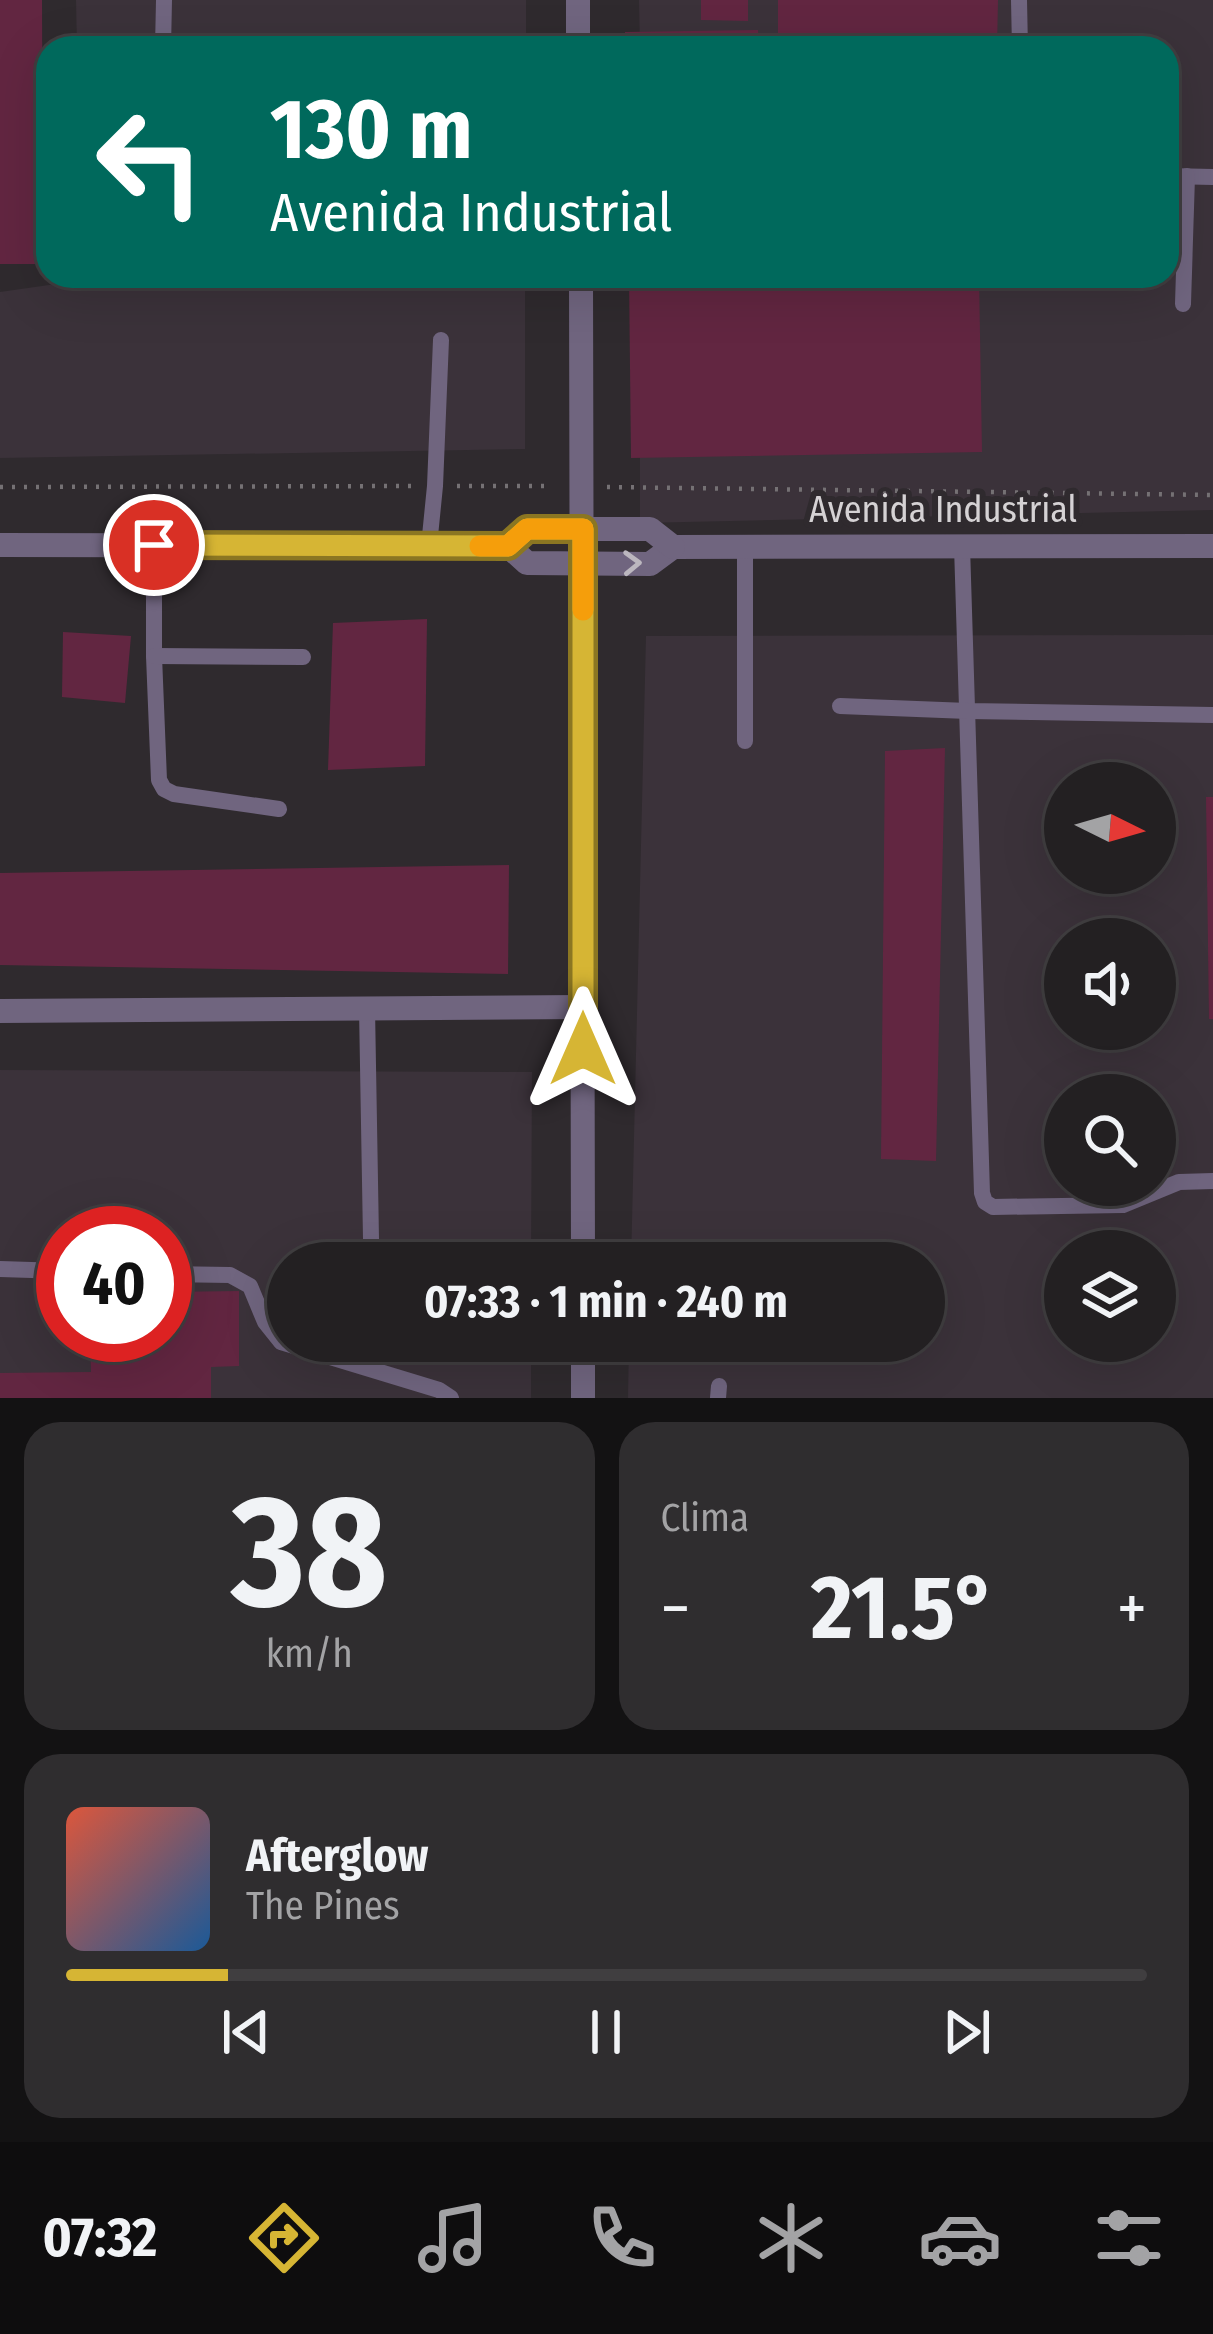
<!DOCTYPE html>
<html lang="es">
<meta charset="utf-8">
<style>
body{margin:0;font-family:"Fira Sans Condensed",sans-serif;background:#2f2d2f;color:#f1f3f6;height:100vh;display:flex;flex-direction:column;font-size:45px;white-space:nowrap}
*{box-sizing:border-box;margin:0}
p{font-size:39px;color:#a3a3a5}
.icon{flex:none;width:66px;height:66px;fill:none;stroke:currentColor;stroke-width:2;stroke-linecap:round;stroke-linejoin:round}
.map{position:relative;height:1398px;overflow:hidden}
.side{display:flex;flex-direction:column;gap:24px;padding:24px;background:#131213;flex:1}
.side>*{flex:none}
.banner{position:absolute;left:36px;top:36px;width:1143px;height:252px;border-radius:36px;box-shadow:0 12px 48px #0002,0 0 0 3px #403e40;background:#00695c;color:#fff;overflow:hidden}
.needle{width:78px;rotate:95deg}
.buttons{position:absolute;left:1044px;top:762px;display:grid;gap:24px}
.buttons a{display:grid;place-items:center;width:132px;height:132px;border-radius:50%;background:#232022;box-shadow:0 12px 48px #0002,0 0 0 3px #403e40;font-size:60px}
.speed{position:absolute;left:36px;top:1206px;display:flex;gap:24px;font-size:60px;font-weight:700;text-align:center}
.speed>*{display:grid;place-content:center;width:156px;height:156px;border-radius:50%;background:#232022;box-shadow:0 12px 48px #0002,0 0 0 3px #403e40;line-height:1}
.speed .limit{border:18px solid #d22;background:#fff;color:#111}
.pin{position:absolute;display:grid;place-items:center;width:102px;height:102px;color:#fff;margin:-51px;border:6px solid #fff;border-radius:50%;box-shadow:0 3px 12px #0007}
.me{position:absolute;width:132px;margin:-66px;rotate:0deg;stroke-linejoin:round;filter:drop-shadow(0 0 9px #0008)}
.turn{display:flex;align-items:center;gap:42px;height:252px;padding:0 36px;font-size:54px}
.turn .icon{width:156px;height:156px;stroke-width:2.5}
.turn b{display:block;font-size:84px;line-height:102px}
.big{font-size:90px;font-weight:700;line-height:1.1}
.side .widget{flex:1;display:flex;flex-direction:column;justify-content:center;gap:18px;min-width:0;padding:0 42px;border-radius:36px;background:#2f2d2f}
.side .dial{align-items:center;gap:0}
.dial b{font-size:156px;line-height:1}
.song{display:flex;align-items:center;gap:36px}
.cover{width:144px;height:144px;border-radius:18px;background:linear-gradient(135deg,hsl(10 70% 55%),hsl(210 70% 35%))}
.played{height:12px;border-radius:6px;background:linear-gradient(90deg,#d6b534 15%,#403e40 15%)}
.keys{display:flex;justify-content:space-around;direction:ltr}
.heat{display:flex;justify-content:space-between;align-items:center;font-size:66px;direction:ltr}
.side .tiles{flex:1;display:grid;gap:24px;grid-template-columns:1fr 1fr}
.widget:last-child{grid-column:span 2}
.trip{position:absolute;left:267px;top:1242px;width:678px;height:120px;border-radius:60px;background:#232022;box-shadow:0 12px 48px #0002,0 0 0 3px #403e40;font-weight:700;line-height:120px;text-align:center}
.tabs{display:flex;height:192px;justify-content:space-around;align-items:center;background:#0e0d0e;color:#a3a3a5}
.tabs .icon{width:84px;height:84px}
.tabs .on{color:#d6b534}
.tabs b{font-size:54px;color:#f1f3f6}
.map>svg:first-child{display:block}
.built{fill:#3b323a;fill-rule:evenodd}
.building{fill:#622641}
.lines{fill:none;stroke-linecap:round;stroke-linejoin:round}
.path{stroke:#757174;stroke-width:4.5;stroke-dasharray:3 9;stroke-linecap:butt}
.service{stroke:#70657f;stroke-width:16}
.minor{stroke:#70657f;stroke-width:24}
.tertiary{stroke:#70657f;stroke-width:24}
.oneway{stroke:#bcb7bf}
.route-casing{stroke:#8b7622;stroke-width:30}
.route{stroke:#d6b534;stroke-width:21}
.slow{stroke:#f59e0b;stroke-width:21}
.labels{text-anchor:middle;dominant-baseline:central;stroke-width:12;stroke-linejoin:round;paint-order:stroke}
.street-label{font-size:36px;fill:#d5d2d4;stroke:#2f2a2e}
</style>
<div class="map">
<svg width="1213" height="1398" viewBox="0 0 1213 1398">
<rect width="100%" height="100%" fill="#2f2a2e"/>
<g class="built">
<polygon points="76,0 526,0 526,48 77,48"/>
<polygon points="639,0 1213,0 1213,510 640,523 640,276 1167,276 1167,48 640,48"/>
<polygon points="77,276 525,276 525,449 0,458 0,292 77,281"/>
<path d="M1213,635V1398H628L629,1341H924V1263H631L646,636ZM1065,783H1155V873H1065ZM1065,939H1155V1029H1065ZM1065,1095H1155V1185H1065ZM1065,1251H1155V1341H1065Z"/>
<path d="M0,1070L532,1072L531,1263H288V1341H531V1398H0ZM63,1233H165V1335H63Z"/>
</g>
<g class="building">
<polygon points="0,0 42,0 43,264 0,264"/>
<polygon points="701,0 748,0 748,21 701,20"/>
<polygon points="778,0 998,0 997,48 778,48"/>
<polygon points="758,30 759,48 625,48 625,32"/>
<polygon points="629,276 979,276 982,452 631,458"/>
<polygon points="427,619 425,766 328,770 333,623"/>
<polygon points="63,632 131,636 125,703 62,697"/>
<polygon points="945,748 936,1161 881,1159 885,751"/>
<polygon points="1206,797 1213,797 1213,1019 1209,1019"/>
<polygon points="509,865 508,974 0,965 0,873"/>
<polygon points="239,1291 239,1366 211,1367 211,1398 0,1398 0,1373 91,1372 90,1335 165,1335 165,1292"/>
</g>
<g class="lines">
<g class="path">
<polyline points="457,486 553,486"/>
<polyline points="0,487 415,486"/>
<polyline points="607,487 1213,495"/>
</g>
<g class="service">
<polyline points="1019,0 1020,48"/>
<polyline points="163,48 164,0"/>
<polyline points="1167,176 1213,177"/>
<polyline points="1183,304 1187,176"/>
<polyline points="154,545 154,656 159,780 164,789 174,794 279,809"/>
<polyline points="429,546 435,486 441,340"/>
<polyline points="962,546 982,1193 985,1202 993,1207 1123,1205 1179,1182 1213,1181"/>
<polyline points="745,547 745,741"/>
<polyline points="154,656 303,657"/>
<polyline points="840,706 968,711 1213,715"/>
<polyline points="367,1008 371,1239"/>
<polyline points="0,1269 63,1271"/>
<polyline points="165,1274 230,1275 250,1286 265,1322 281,1342 439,1390 451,1398"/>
<polyline points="718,1398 719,1386"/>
</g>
<polyline class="minor" points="0,1011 583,1007"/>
<g class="tertiary">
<polyline points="578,0 578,48"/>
<polyline points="581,276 583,1263"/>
<polyline points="0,545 508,546 527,563 650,564 673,547 1213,546"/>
<polyline points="508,546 527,529 650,529 673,547"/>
<polyline points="583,1398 583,1341"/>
</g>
</g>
<defs><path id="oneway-chevron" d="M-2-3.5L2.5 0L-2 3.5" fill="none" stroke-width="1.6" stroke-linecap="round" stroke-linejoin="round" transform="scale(3)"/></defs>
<use class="oneway" href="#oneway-chevron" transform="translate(632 563) rotate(-2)"/>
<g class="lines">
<defs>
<polyline id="route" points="154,545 508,546 527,529 583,529 583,1049"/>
</defs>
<use href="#route" class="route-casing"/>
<use href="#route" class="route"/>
<polyline class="slow" points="480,546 508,546 527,529 583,529 583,610"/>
</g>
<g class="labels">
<g class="street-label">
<text x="943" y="510">Avenida Industrial</text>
</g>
</g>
</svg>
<div class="buttons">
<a><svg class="needle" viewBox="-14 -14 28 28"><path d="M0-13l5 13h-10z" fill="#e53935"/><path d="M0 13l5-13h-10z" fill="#a3a3a5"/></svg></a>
<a><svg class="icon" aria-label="sound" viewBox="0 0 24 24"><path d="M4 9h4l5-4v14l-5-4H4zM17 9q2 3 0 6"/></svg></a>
<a><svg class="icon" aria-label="search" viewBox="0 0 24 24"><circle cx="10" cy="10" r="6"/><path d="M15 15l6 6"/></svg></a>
<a><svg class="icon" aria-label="layers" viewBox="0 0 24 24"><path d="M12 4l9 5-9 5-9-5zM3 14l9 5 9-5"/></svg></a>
</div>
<div class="speed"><div class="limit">40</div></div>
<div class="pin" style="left:154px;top:545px;background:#d93025"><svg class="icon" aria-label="arrive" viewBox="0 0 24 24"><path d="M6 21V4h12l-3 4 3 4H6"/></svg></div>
<svg class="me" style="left:583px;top:1049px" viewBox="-20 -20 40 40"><path d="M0-17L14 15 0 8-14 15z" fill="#d6b534" stroke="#fff" stroke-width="4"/></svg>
<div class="trip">07:33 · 1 min · 240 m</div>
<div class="banner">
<div class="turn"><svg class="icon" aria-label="left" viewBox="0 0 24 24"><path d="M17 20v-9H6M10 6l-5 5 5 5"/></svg><div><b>130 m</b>Avenida Industrial</div></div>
</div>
</div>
<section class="side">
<div class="tiles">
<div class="widget dial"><b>38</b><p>km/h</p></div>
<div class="widget"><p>Clima</p>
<div class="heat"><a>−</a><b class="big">21.5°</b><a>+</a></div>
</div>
<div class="widget">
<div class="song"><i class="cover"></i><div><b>Afterglow</b><p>The Pines</p></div></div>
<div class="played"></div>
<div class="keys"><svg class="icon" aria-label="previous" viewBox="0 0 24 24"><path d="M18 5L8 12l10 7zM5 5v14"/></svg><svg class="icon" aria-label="pause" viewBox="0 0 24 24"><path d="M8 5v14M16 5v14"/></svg><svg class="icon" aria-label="next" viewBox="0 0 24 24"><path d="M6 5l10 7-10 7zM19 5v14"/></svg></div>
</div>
</div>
</section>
<nav class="tabs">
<b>07:32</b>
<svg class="icon on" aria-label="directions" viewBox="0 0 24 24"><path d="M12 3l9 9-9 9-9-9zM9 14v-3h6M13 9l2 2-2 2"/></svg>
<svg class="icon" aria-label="music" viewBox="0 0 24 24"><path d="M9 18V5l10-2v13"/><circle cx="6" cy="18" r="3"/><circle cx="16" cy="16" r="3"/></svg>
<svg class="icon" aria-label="phone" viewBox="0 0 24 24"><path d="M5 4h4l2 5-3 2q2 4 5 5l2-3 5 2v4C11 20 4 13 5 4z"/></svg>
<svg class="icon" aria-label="climate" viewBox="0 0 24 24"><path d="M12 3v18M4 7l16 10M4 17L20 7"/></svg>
<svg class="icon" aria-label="car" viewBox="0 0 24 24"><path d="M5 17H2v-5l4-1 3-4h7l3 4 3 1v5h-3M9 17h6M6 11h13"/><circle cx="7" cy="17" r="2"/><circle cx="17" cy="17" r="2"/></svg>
<svg class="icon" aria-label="filters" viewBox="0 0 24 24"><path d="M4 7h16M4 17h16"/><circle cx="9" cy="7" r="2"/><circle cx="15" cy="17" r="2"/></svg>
</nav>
